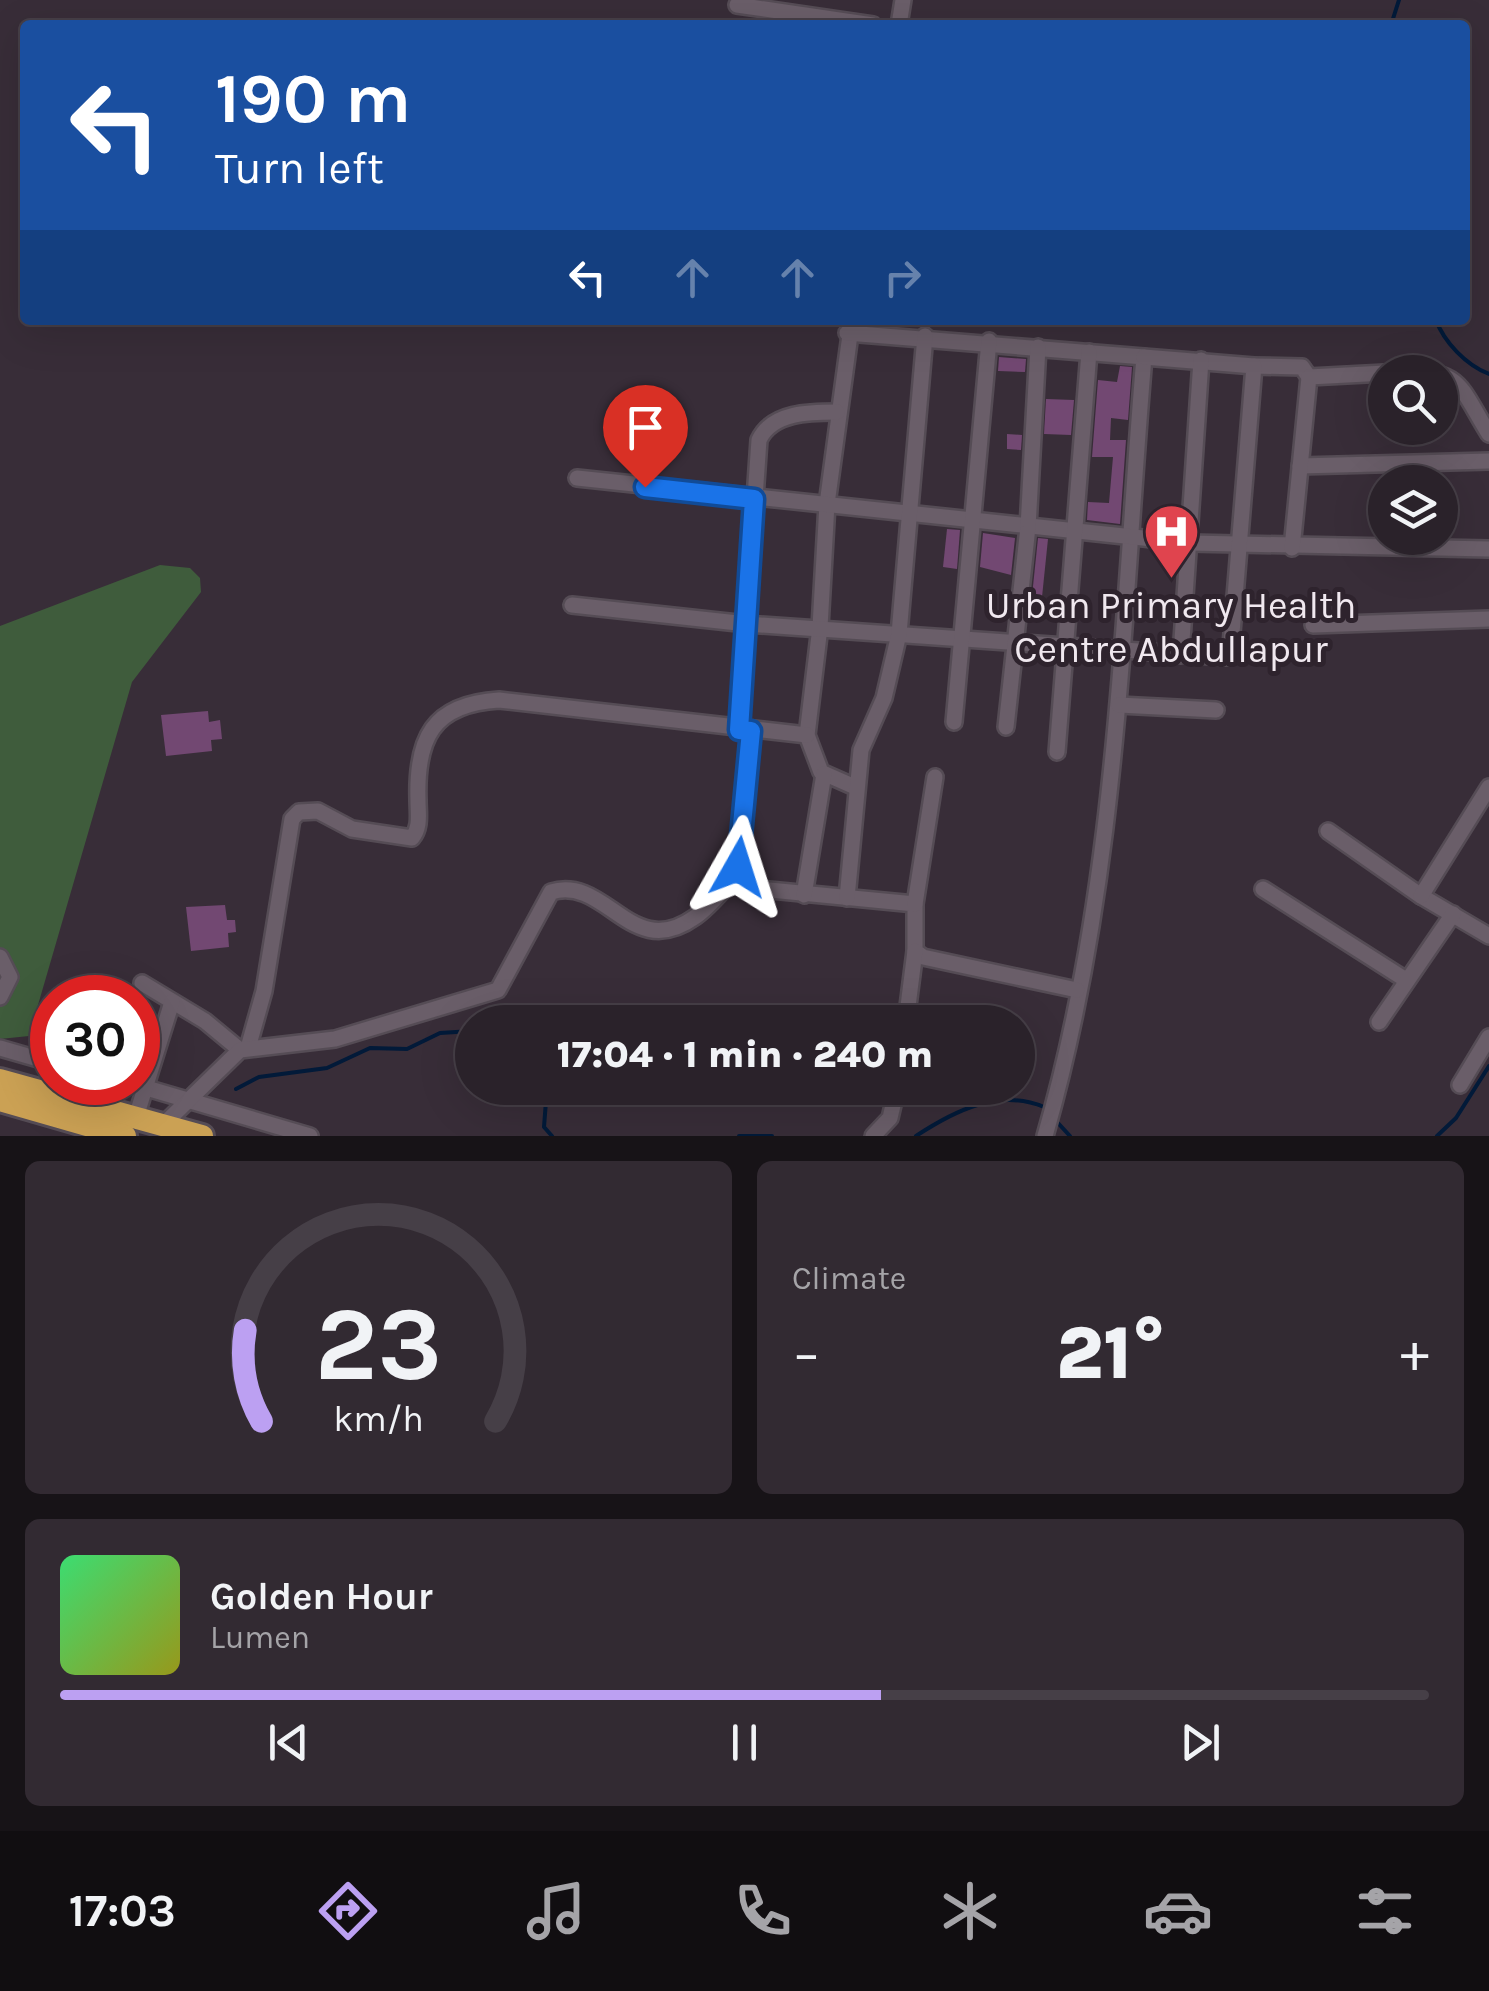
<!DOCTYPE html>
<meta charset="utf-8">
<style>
body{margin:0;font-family:Karla,sans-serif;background:#322a32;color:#f1f3f6;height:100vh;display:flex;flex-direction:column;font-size:38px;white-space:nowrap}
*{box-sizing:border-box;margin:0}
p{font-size:32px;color:#a5a4a8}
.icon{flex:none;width:55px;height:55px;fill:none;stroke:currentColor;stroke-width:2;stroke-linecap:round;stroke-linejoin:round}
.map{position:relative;height:1136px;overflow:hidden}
.side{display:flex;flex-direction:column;gap:25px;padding:25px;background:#171317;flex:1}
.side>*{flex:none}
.guide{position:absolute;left:20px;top:20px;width:1450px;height:305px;border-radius:10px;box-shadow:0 10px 40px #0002,0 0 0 2px #463f47;background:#1a4fa0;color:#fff;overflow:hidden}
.controls{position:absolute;left:1368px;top:355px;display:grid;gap:20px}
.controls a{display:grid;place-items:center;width:90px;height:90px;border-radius:50%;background:#2a222a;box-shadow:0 10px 40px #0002,0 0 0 2px #463f47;font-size:50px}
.speed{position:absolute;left:30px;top:975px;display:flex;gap:20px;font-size:50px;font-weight:700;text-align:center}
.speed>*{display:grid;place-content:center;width:130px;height:130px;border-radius:50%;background:#2a222a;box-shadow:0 10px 40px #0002,0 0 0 2px #463f47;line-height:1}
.speed .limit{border:15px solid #d22;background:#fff;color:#111}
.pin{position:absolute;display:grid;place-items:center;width:85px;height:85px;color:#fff;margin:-102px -42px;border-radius:50% 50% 50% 0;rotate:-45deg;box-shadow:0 0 10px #0007}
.pin .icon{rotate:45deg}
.me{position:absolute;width:110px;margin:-55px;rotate:6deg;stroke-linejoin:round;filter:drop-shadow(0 0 8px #0008)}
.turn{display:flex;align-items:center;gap:35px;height:210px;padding:0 30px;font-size:45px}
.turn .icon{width:130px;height:130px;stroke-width:2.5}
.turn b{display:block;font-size:70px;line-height:85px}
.lanes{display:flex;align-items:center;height:95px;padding:0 30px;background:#0003;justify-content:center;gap:50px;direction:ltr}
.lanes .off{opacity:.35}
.big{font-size:75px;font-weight:800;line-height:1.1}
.side .card{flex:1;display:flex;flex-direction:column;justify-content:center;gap:15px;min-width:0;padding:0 35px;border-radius:15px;background:#322a32}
.side .dial{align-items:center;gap:0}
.dial svg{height:260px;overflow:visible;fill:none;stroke:#463f47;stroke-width:7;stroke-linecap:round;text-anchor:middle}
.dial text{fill:#f1f3f6;stroke:none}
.song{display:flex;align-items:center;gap:30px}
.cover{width:120px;height:120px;border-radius:15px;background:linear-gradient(135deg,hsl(140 70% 55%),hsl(60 70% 35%))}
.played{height:10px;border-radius:5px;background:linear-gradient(90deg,#bca0f2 60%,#463f47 60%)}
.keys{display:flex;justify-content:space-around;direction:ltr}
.heat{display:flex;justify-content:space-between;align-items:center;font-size:55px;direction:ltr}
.side .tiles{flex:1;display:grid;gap:25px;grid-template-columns:1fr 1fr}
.card:last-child{grid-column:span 2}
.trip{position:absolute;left:455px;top:1005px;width:580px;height:100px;border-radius:50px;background:#2a222a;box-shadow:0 10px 40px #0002,0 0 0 2px #463f47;font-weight:800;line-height:100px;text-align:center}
.tabs{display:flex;height:160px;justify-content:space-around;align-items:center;background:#110e11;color:#a5a4a8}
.tabs .icon{width:70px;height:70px}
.tabs .current{color:#bca0f2}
.tabs b{font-size:45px;color:#f1f3f6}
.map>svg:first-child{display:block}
.green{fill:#3f5c3c}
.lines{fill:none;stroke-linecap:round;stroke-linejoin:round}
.stream{stroke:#021a39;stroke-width:4}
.building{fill:#724872}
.minor-casing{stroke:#554c55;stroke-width:20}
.highway-casing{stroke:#554c55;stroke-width:28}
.minor{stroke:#6a5e69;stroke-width:15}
.highway{stroke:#cba154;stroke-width:22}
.route-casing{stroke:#114b97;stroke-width:25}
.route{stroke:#1a73e8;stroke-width:18}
.labels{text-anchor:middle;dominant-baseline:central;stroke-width:10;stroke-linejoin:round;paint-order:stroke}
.poi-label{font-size:38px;fill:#f0e8ef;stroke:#2e232d}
</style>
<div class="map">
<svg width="1489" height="1136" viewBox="0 0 1489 1136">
<rect width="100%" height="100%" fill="#382d38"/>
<polygon class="green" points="160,565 190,568 200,578 201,592 132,682 29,1036 0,1039 0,1003 9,1000 18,974 0,949 0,626"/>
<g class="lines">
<g class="stream">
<polyline points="1391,25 1399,0"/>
<path d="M1436,320C1444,342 1466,365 1489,374"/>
<polyline points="547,1088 544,1127 552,1136"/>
<polyline points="236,1089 259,1077 327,1068 370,1048 407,1049 440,1033 472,1031"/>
<polyline points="1058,1123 1070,1136"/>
<polyline points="739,1136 772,1136"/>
<path d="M916,1136C954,1111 999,1088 1044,1107"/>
<polyline points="1437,1136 1456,1118 1489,1066"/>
</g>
</g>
<g class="building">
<polygon points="999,357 1026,359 1025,372 998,371"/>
<polygon points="1120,366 1132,367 1128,420 1111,418 1110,440 1126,440 1120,524 1087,520 1088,502 1109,503 1113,457 1092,457 1098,380 1117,382"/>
<polygon points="1046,399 1074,400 1071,435 1044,434"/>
<polygon points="1007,434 1022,435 1021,450 1007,449"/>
<polygon points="947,529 960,530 957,569 943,567"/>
<polygon points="983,533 1015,538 1011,575 980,567"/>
<polygon points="1038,538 1048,539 1042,597 1032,596"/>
<polygon points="208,711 209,722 220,720 222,739 211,740 212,751 166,756 161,715"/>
<polygon points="225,905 227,920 235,920 236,932 228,933 229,947 191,951 186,907"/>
</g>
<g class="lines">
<defs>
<g id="minor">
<polyline points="737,5 873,25"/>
<polyline points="899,25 903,0"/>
<polyline points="852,320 827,504 820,627 807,735 821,772 855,787"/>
<path d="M847,333L1144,357C1122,618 1118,882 1045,1136"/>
<polyline points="1254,366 1302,367 1309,377"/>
<path d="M1400,372C1462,369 1459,386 1489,434"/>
<polyline points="1300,466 1489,461"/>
<polyline points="577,478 1190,543 1489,549"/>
<polyline points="1292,548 1309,377 1385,373"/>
<polyline points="572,605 747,624 1225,657 1231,645 1254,366 1144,357"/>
<polyline points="1313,625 1489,619"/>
<polyline points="1181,655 1201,360"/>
<polyline points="1119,705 1216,710"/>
<polyline points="954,722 989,341"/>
<polyline points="1006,727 1028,527 1038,347"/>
<path d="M739,730L759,440C772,412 810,412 837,412"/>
<polyline points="751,731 738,849 744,881 759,889 915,904 915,951 923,957 1077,990"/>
<polyline points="1057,752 1089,352"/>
<polyline points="1328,831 1421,896 1489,936"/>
<polyline points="1263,889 1406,980"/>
<polyline points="804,895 824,774"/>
<polyline points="1421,896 1489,787"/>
<polyline points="847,898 861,750 884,698 899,634 925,336"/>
<polyline points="915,904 935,777"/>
<polyline points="0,957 10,977 0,997"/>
<polyline points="142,983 205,1021 240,1050"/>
<polyline points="906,1022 915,951"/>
<polyline points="1379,1022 1453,914"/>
<polyline points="0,1048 52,1063"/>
<path d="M248,1048L264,991L292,819L299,812L318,811L352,829L412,838C421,827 418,814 418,800C416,739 432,704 499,700L807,735"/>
<polyline points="126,1082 310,1136"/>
<polyline points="1460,1085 1489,1037"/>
<polyline points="136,1117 172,1002"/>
<path d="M163,1125L240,1050L335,1039L498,990L551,892C607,875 631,963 695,917C711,906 725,887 739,873"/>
<polyline points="873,1136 890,1118 897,1088"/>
</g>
<g id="highway">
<polyline points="0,1080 202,1136"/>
<polyline points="0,1100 125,1136"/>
</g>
</defs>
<use href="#minor" class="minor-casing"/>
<use href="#highway" class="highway-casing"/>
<use href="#minor" class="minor"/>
<use href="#highway" class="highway"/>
</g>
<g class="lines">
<defs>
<polyline id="route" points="645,487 754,499 739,730 751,731 738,867"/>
</defs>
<use href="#route" class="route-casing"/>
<use href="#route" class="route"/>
</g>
<defs>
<symbol id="hospital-pin" viewBox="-11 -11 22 30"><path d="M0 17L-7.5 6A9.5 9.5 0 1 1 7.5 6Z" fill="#e0444e" stroke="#2e232d"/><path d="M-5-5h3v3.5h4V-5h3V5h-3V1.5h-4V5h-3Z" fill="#fff"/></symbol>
</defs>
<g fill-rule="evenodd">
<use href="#hospital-pin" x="1140" y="500" width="63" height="86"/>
</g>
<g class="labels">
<g class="poi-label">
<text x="1171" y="605">Urban Primary Health<tspan x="1171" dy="44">Centre Abdullapur</tspan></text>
</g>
</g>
</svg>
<div class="controls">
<a><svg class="icon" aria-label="search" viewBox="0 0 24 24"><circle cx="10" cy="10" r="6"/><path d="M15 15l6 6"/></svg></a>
<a><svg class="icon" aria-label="layers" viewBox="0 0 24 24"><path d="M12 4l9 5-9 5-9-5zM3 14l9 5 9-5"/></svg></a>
</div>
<div class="speed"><div class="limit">30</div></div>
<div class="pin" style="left:645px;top:487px;background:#d93025"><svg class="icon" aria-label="arrive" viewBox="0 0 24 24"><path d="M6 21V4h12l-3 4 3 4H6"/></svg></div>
<svg class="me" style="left:738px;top:867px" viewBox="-20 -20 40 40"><path d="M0-17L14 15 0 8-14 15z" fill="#1a73e8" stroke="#fff" stroke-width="4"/></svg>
<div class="trip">17:04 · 1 min · 240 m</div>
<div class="guide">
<div class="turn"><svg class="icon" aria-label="left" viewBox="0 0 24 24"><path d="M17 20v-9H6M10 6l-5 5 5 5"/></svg><div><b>190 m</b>Turn left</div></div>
<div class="lanes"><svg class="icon" aria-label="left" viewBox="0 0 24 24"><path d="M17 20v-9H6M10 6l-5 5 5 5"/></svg><svg class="icon off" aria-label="ahead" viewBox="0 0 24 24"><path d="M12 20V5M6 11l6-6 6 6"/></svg><svg class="icon off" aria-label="ahead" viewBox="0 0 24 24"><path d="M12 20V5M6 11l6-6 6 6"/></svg><svg class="icon off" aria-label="right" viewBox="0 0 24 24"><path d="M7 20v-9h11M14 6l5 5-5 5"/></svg></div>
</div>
</div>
<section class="side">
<div class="tiles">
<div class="card dial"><svg viewBox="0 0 100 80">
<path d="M14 69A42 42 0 1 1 86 69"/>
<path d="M14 69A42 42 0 0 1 9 41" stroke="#bca0f2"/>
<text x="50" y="56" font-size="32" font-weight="700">23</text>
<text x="50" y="72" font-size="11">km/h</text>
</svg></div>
<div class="card"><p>Climate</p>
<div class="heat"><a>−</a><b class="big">21°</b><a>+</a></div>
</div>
<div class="card">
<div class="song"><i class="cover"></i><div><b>Golden Hour</b><p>Lumen</p></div></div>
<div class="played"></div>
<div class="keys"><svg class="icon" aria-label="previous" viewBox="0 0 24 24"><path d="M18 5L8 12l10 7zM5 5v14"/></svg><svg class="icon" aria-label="pause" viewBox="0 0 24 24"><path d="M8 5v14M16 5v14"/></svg><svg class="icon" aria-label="next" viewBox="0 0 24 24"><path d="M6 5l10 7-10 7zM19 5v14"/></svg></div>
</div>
</div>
</section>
<nav class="tabs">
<b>17:03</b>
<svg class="icon current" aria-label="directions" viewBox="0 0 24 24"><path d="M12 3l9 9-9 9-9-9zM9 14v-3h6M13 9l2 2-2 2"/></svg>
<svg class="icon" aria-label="music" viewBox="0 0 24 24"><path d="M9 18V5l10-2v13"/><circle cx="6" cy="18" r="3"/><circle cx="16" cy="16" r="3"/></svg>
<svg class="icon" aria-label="phone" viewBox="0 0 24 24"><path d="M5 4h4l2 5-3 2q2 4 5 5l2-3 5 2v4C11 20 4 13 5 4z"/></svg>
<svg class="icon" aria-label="climate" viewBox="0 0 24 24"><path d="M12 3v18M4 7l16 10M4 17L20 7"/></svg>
<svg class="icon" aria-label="car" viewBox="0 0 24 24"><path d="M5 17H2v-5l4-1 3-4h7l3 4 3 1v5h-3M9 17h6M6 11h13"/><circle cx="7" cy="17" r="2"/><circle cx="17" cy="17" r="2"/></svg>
<svg class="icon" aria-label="filters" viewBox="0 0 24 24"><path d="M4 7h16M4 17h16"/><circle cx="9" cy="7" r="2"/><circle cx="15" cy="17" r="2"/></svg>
</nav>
